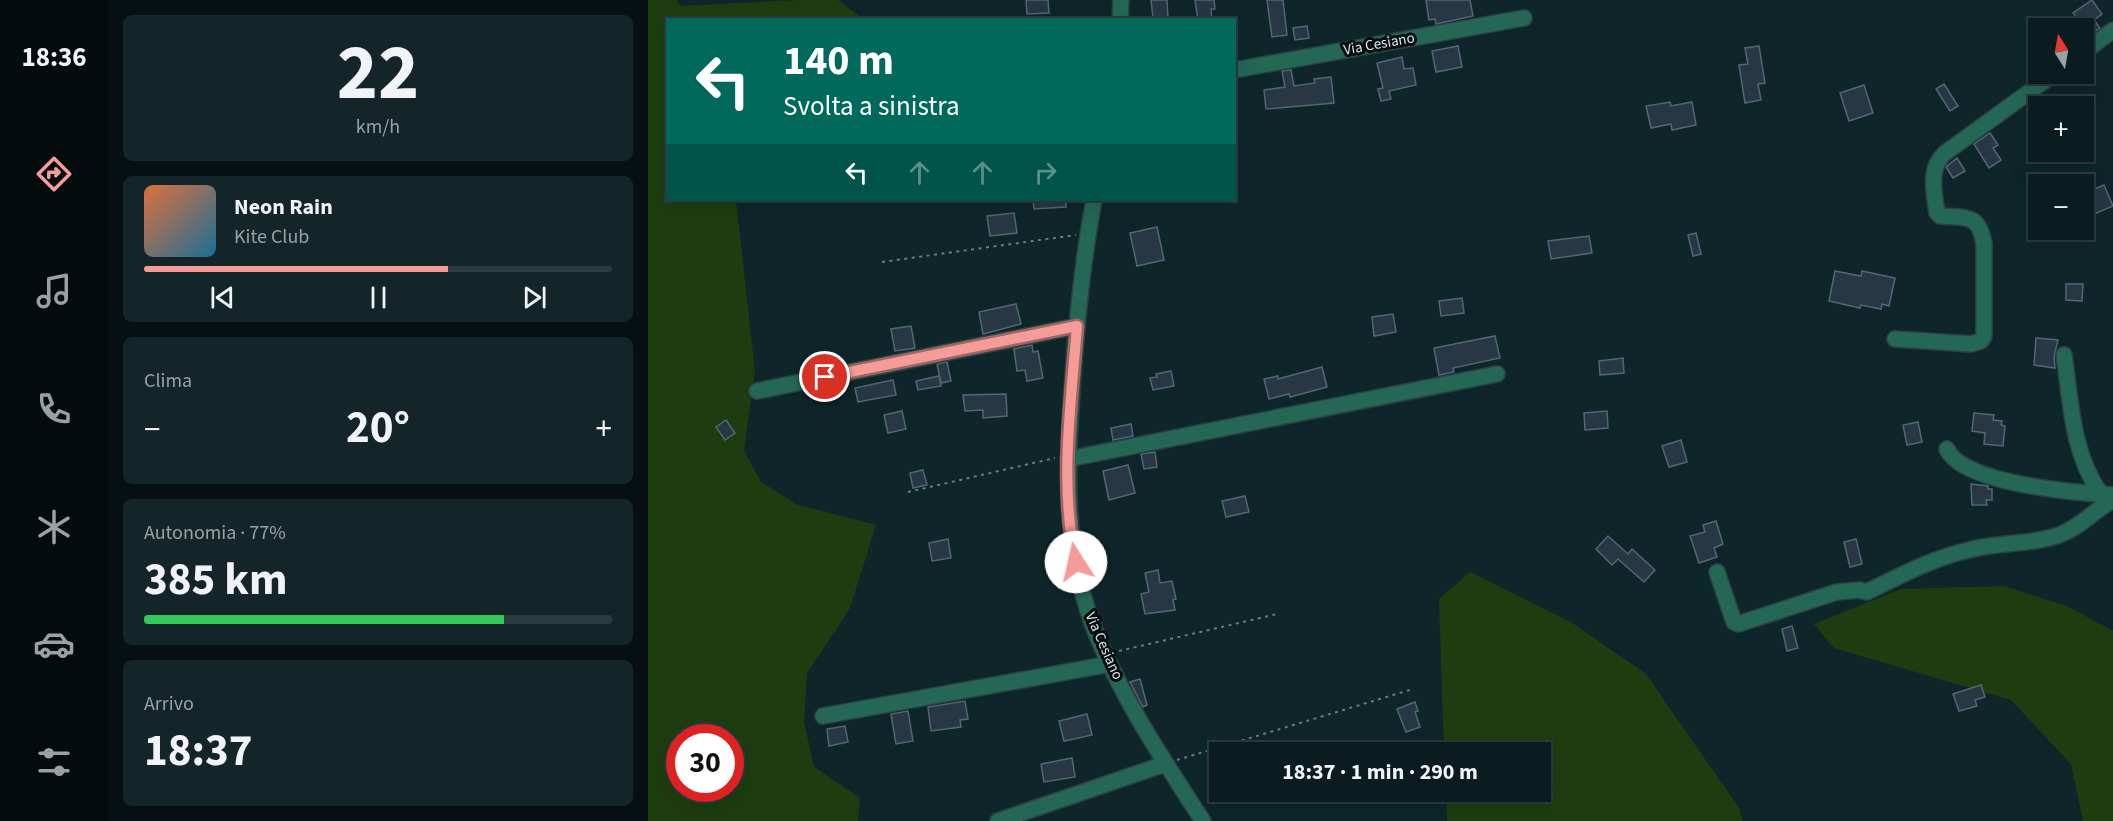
<!DOCTYPE html>
<html lang="it">
<meta charset="utf-8">
<style>
body{margin:0;font-family:"Source Sans 3",sans-serif;background:#132529;color:#f1f3f6;height:100vh;display:flex;flex-direction:column;font-size:22px;white-space:nowrap}
*{box-sizing:border-box;margin:0}
p{font-size:20px;color:#99a1a5}
.icon{flex:none;width:33px;height:33px;fill:none;stroke:currentColor;stroke-width:2;stroke-linecap:round;stroke-linejoin:round}
.map{position:relative;flex:1;overflow:hidden}
.panel{display:flex;flex-direction:column;gap:15px;padding:15px;background:#060f12;width:540px}
.panel>*{flex:none}
.hud{position:absolute;left:18px;top:18px;width:570px;height:183px;border-radius:0px;box-shadow:0 6px 24px #0002,0 0 0 2px #2a3a3e;background:#00695c;color:#fff;overflow:hidden}
.needle{width:39px;rotate:349deg}
.controls{position:absolute;left:1380px;top:18px;display:grid;gap:12px}
.controls a{display:grid;place-items:center;width:66px;height:66px;border-radius:0px;background:#0a1c20;box-shadow:0 6px 24px #0002,0 0 0 2px #2a3a3e;font-size:30px}
.speed{position:absolute;left:18px;top:724px;display:flex;gap:12px;font-size:30px;font-weight:700;text-align:center}
.speed>*{display:grid;place-content:center;width:78px;height:78px;border-radius:50%;background:#0a1c20;box-shadow:0 6px 24px #0002,0 0 0 2px #2a3a3e;line-height:1}
.speed .limit{border:9px solid #d22;background:#fff;color:#111}
.pin{position:absolute;display:grid;place-items:center;width:51px;height:51px;color:#fff;margin:-26px;border:3px solid #fff;border-radius:50%;box-shadow:0 2px 6px #0007}
.me{position:absolute;width:66px;margin:-33px;rotate:350deg;stroke-linejoin:round;filter:drop-shadow(0 0 4px #0008)}
.turn{display:flex;align-items:center;gap:21px;height:126px;padding:0 18px;font-size:27px}
.turn .icon{width:78px;height:78px;stroke-width:2.5}
.turn b{display:block;font-size:42px;line-height:51px}
.lanes{display:flex;align-items:center;height:57px;padding:0 18px;background:#0003;justify-content:center;gap:30px;direction:ltr}
.lanes .off{opacity:.35}
.big{font-size:45px;font-weight:700;line-height:1.1}
.panel .card{flex:1;display:flex;flex-direction:column;justify-content:center;gap:9px;min-width:0;padding:0 21px;border-radius:9px;background:#132529}
.panel .dial{align-items:center;gap:0}
.dial b{font-size:78px;line-height:1}
.song{display:flex;align-items:center;gap:18px}
.cover{width:72px;height:72px;border-radius:9px;background:linear-gradient(135deg,hsl(20 70% 55%),hsl(200 70% 35%))}
.played{height:6px;border-radius:3px;background:linear-gradient(90deg,#f59b98 65%,#2a3a3e 65%)}
.keys{display:flex;justify-content:space-around;direction:ltr}
.heat{display:flex;justify-content:space-between;align-items:center;font-size:33px;direction:ltr}
.charge{height:9px;border-radius:4px;background:linear-gradient(90deg,#34c759 77%,#2a3a3e 0)}
.trip{position:absolute;left:561px;top:742px;width:342px;height:60px;border-radius:0px;background:#0a1c20;box-shadow:0 6px 24px #0002,0 0 0 2px #2a3a3e;font-weight:700;line-height:60px;text-align:center}
main{display:flex;flex:1;min-height:0}
.tab-bar{display:flex;flex-direction:column;width:108px;justify-content:space-around;align-items:center;background:#040b0d;color:#99a1a5}
.tab-bar .icon{width:42px;height:42px}
.tab-bar .active{color:#f59b98}
.tab-bar b{font-size:27px;color:#f1f3f6}
.map>svg:first-child{display:block}
.green{fill:#1d3d10;fill-rule:evenodd}
.building{fill:#273743;stroke:#546673;stroke-width:1.5}
.lines{fill:none;stroke-linecap:round;stroke-linejoin:round}
.minor-casing{stroke:#2a4145;stroke-width:18}
.path{stroke:#697c7f;stroke-width:2;stroke-dasharray:3 4.5;stroke-linecap:butt}
.minor{stroke:#256755;stroke-width:15}
.route-casing{stroke:#9f6563;stroke-width:15}
.route{stroke:#f59b98;stroke-width:10}
.labels{text-anchor:middle;dominant-baseline:central;stroke-width:6;stroke-linejoin:round;paint-order:stroke}
.street-label{font-size:15px;fill:#d9e7e9;stroke:#050d0f}
</style>
<main>
<nav class="tab-bar">
<b>18:36</b>
<svg class="icon active" aria-label="directions" viewBox="0 0 24 24"><path d="M12 3l9 9-9 9-9-9zM9 14v-3h6M13 9l2 2-2 2"/></svg>
<svg class="icon" aria-label="music" viewBox="0 0 24 24"><path d="M9 18V5l10-2v13"/><circle cx="6" cy="18" r="3"/><circle cx="16" cy="16" r="3"/></svg>
<svg class="icon" aria-label="phone" viewBox="0 0 24 24"><path d="M5 4h4l2 5-3 2q2 4 5 5l2-3 5 2v4C11 20 4 13 5 4z"/></svg>
<svg class="icon" aria-label="climate" viewBox="0 0 24 24"><path d="M12 3v18M4 7l16 10M4 17L20 7"/></svg>
<svg class="icon" aria-label="car" viewBox="0 0 24 24"><path d="M5 17H2v-5l4-1 3-4h7l3 4 3 1v5h-3M9 17h6M6 11h13"/><circle cx="7" cy="17" r="2"/><circle cx="17" cy="17" r="2"/></svg>
<svg class="icon" aria-label="filters" viewBox="0 0 24 24"><path d="M4 7h16M4 17h16"/><circle cx="9" cy="7" r="2"/><circle cx="15" cy="17" r="2"/></svg>
</nav>
<section class="panel">
<div class="card dial"><b>22</b><p>km/h</p></div>
<div class="card">
<div class="song"><i class="cover"></i><div><b>Neon Rain</b><p>Kite Club</p></div></div>
<div class="played"></div>
<div class="keys"><svg class="icon" aria-label="previous" viewBox="0 0 24 24"><path d="M18 5L8 12l10 7zM5 5v14"/></svg><svg class="icon" aria-label="pause" viewBox="0 0 24 24"><path d="M8 5v14M16 5v14"/></svg><svg class="icon" aria-label="next" viewBox="0 0 24 24"><path d="M6 5l10 7-10 7zM19 5v14"/></svg></div>
</div>
<div class="card"><p>Clima</p>
<div class="heat"><a>−</a><b class="big">20°</b><a>+</a></div>
</div>
<div class="card"><p>Autonomia · 77%</p><b class="big">385 km</b><div class="charge"></div></div>
<div class="card"><p>Arrivo</p><b class="big">18:37</b></div>
</section>
<div class="map">
<svg width="1465" height="821" viewBox="0 0 1465 821">
<rect width="100%" height="100%" fill="#0e262a"/>
<g class="green">
<path d="M0,0H28L33,6L148,0H190L215,19L20,20V200H88L107,372L96,450L113,482L150,505L228,525L202,608L159,673L156,722L166,767L212,798L210,821H0ZM32,738H82V789H32Z"/>
<polygon points="822,572 923,622 998,674 1091,808 1095,821 799,821 798,792 892,792 892,753 796,753 791,599"/>
<polygon points="1356,586 1419,606 1465,631 1465,821 1435,821 1423,764 1363,700 1186,648 1166,624 1253,589"/>
</g>
<g class="building">
<polygon points="378,0 400,0 401,13 379,14"/>
<polygon points="503,0 519,0 520,17 505,18"/>
<polygon points="547,0 566,0 567,9 563,9 564,20 550,20"/>
<polygon points="619,0 635,0 639,35 624,37"/>
<polygon points="778,0 822,0 825,16 788,24 787,19 781,20"/>
<polygon points="1444,0 1454,14 1446,20 1452,28 1442,35 1425,13"/>
<polygon points="659,26 661,38 647,40 645,28"/>
<polygon points="810,46 814,67 788,72 784,51"/>
<polygon points="1111,46 1117,83 1110,84 1113,100 1097,103 1091,65 1100,64 1097,48"/>
<polygon points="754,57 756,69 765,68 768,85 741,91 743,99 733,101 730,89 735,88 729,63"/>
<polygon points="643,70 646,86 667,83 666,79 683,77 686,103 618,109 616,90 637,87 634,71"/>
<polygon points="1296,84 1310,106 1302,111 1288,89"/>
<polygon points="1216,85 1225,113 1201,121 1192,93"/>
<polygon points="1022,102 1023,106 1044,102 1048,125 1024,130 1023,124 1003,128 998,106"/>
<polygon points="1342,133 1350,145 1345,148 1353,160 1341,168 1326,144"/>
<polygon points="1309,158 1317,171 1305,178 1298,167"/>
<polygon points="1456,185 1465,206 1446,214 1437,193"/>
<polygon points="385,200 418,200 418,207 386,209"/>
<polygon points="366,213 369,233 342,236 339,216"/>
<polygon points="509,227 516,260 489,266 482,233"/>
<polygon points="1048,233 1053,254 1045,256 1040,235"/>
<polygon points="941,236 944,253 903,259 900,241"/>
<polygon points="1187,271 1213,276 1214,271 1247,278 1241,306 1234,304 1233,309 1213,305 1212,308 1181,301"/>
<polygon points="1418,284 1435,284 1434,301 1418,300"/>
<polygon points="814,298 816,313 793,316 791,301"/>
<polygon points="368,304 373,324 335,334 331,312"/>
<polygon points="745,314 748,332 726,336 724,317"/>
<polygon points="263,326 267,348 247,351 243,329"/>
<polygon points="847,336 852,358 805,368 806,372 791,375 786,348"/>
<polygon points="1388,338 1410,340 1406,356 1407,368 1386,365"/>
<polygon points="384,345 385,352 390,351 395,378 379,381 377,370 369,371 366,349"/>
<polygon points="975,358 976,373 952,375 951,361"/>
<polygon points="299,362 303,381 293,383 289,364"/>
<polygon points="674,367 679,387 642,397 641,394 621,399 616,379 630,376 630,379"/>
<polygon points="523,371 526,386 505,390 502,378 509,377 508,374"/>
<polygon points="291,376 293,386 270,390 268,381"/>
<polygon points="245,380 248,395 210,402 207,388"/>
<polygon points="358,394 359,416 335,418 335,410 317,411 315,395"/>
<polygon points="254,411 258,429 240,433 236,415"/>
<polygon points="959,411 960,428 937,430 936,413"/>
<polygon points="1326,413 1346,415 1345,420 1354,421 1353,425 1357,426 1355,446 1336,444 1337,433 1324,431"/>
<polygon points="78,420 87,433 77,440 68,427"/>
<polygon points="1270,422 1274,442 1259,445 1255,425"/>
<polygon points="483,424 485,436 465,440 463,428"/>
<polygon points="1033,440 1039,462 1021,467 1014,446"/>
<polygon points="507,452 509,467 496,469 493,454"/>
<polygon points="480,465 487,493 461,500 455,471"/>
<polygon points="275,470 279,485 265,488 262,473"/>
<polygon points="1323,484 1340,486 1340,489 1344,489 1344,500 1338,500 1339,505 1324,505"/>
<polygon points="597,496 601,512 578,517 574,501"/>
<polygon points="1068,521 1075,544 1066,548 1069,557 1051,563 1042,536 1057,532 1055,525"/>
<polygon points="960,536 980,554 984,549 1007,570 996,582 970,559 964,565 948,549"/>
<polygon points="300,539 303,558 284,561 281,543"/>
<polygon points="1208,539 1214,564 1202,567 1196,542"/>
<polygon points="510,570 512,583 524,581 528,599 525,600 527,610 497,614 493,594 501,592 497,573"/>
<polygon points="1144,626 1150,648 1139,651 1134,629"/>
<polygon points="492,679 499,705 495,707 482,682"/>
<polygon points="1333,685 1337,697 1327,700 1329,706 1311,711 1305,694"/>
<polygon points="317,701 320,719 312,720 313,727 283,731 280,707"/>
<polygon points="767,702 770,711 767,712 772,727 758,732 749,709"/>
<polygon points="260,711 265,741 248,744 243,714"/>
<polygon points="439,714 444,735 416,741 411,721"/>
<polygon points="197,726 200,742 181,746 179,729"/>
<polygon points="424,758 427,777 396,782 393,764"/>
</g>
<g class="lines">
<defs>
<g id="minor">
<polyline points="472,20 473,0"/>
<polyline points="1436,52 1465,30"/>
<polyline points="586,70 876,18"/>
<path d="M446,200C435,258 429,316 425,376C419,463 414,539 444,623C471,694 514,758 555,821"/>
<path d="M1247,339L1323,344L1333,341L1336,336V244C1331,214 1320,218 1292,216L1289,213C1286,192 1280,168 1297,153L1406,74"/>
<path d="M1416,355C1423,403 1424,454 1453,494"/>
<polyline points="109,391 429,326"/>
<path d="M1299,449C1314,484 1430,493 1465,495"/>
<polyline points="420,459 849,374"/>
<path d="M1069,572L1086,622L1090,624L1189,592L1211,590L1219,592C1253,575 1287,557 1325,549C1353,542 1383,545 1411,535C1432,528 1446,510 1465,500"/>
<polyline points="175,716 462,664"/>
<polyline points="350,821 517,764"/>
</g>
</defs>
<use href="#minor" class="minor-casing"/>
<g class="path">
<polyline points="234,262 428,235"/>
<polyline points="260,492 407,458"/>
<polyline points="471,651 629,614"/>
<polyline points="529,760 765,689"/>
</g>
<use href="#minor" class="minor"/>
</g>
<g class="lines">
<defs>
<path id="route" d="M177,377L429,326C423,404 411,485 428,562"/>
</defs>
<use href="#route" class="route-casing"/>
<use href="#route" class="route"/>
</g>
<g class="labels">
<g class="street-label">
<text transform="translate(731 44) rotate(-10)">Via Cesiano</text>
<text transform="translate(456 646) rotate(66)">Via Cesiano</text>
</g>
</g>
</svg>
<div class="controls">
<a><svg class="needle" viewBox="-14 -14 28 28"><path d="M0-13l5 13h-10z" fill="#e53935"/><path d="M0 13l5-13h-10z" fill="#99a1a5"/></svg></a>
<a>+</a>
<a>−</a>
</div>
<div class="speed"><div class="limit">30</div></div>
<div class="pin" style="left:177px;top:377px;background:#d93025"><svg class="icon" aria-label="arrive" viewBox="0 0 24 24"><path d="M6 21V4h12l-3 4 3 4H6"/></svg></div>
<svg class="me" style="left:428px;top:562px" viewBox="-20 -20 40 40"><circle r="19" fill="#fff"/><path d="M0-13L10 11 0 6-10 11z" fill="#f59b98"/></svg>
<div class="trip">18:37 · 1 min · 290 m</div>
<div class="hud">
<div class="turn"><svg class="icon" aria-label="left" viewBox="0 0 24 24"><path d="M17 20v-9H6M10 6l-5 5 5 5"/></svg><div><b>140 m</b>Svolta a sinistra</div></div>
<div class="lanes"><svg class="icon" aria-label="left" viewBox="0 0 24 24"><path d="M17 20v-9H6M10 6l-5 5 5 5"/></svg><svg class="icon off" aria-label="ahead" viewBox="0 0 24 24"><path d="M12 20V5M6 11l6-6 6 6"/></svg><svg class="icon off" aria-label="ahead" viewBox="0 0 24 24"><path d="M12 20V5M6 11l6-6 6 6"/></svg><svg class="icon off" aria-label="right" viewBox="0 0 24 24"><path d="M7 20v-9h11M14 6l5 5-5 5"/></svg></div>
</div>
</div>
</main>
